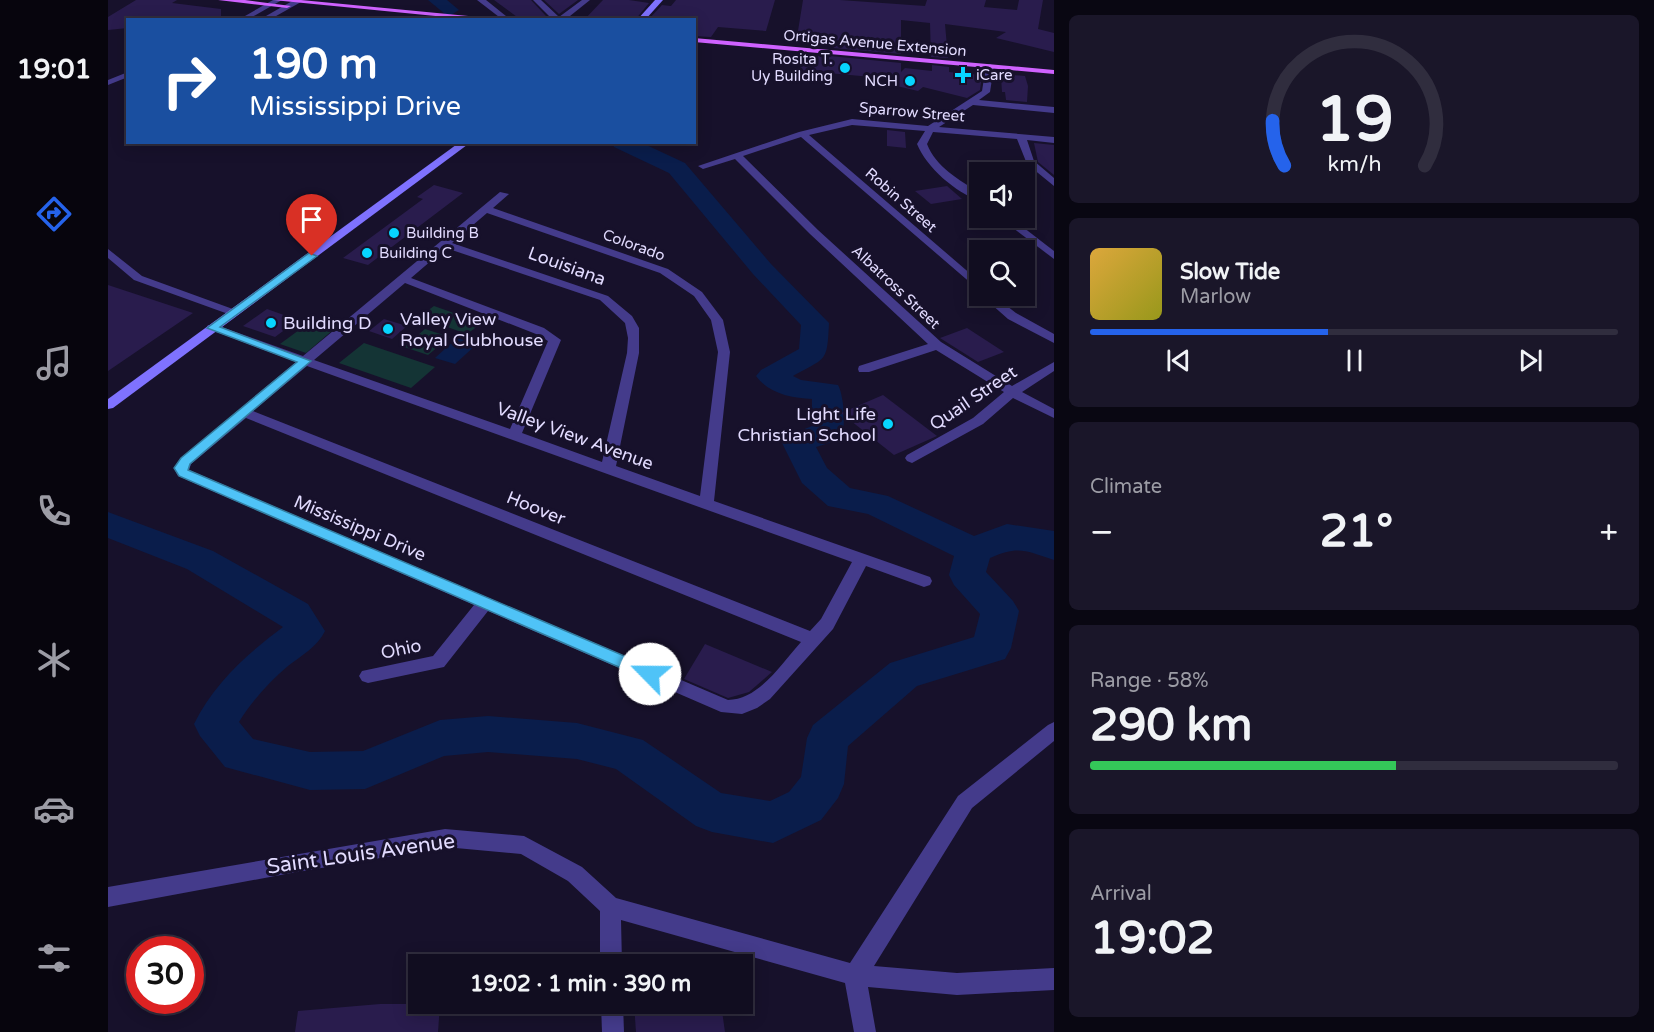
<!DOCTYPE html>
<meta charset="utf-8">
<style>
body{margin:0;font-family:"Varela Round",sans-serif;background:#1a1629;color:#f1f3f6;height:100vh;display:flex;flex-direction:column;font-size:22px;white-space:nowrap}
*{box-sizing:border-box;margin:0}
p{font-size:20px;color:#9c9ca5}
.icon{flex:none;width:33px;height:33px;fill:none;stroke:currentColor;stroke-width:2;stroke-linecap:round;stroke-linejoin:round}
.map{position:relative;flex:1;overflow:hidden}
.panel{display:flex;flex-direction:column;gap:15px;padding:15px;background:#090712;width:600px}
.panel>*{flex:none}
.top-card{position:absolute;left:18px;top:18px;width:570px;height:126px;border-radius:0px;box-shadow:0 3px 15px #0003,0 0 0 2px #302d3e;background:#1a4fa0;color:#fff;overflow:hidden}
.fabs{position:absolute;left:861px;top:162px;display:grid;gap:12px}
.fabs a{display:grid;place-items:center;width:66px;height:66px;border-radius:0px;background:#110d20;box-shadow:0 3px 15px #0003,0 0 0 2px #302d3e;font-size:30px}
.speed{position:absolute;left:18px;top:936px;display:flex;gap:12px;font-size:30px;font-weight:700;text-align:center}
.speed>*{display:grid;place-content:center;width:78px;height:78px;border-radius:50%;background:#110d20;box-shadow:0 3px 15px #0003,0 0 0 2px #302d3e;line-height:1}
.speed .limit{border:9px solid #d22;background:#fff;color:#111}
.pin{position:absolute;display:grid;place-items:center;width:51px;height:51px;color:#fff;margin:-62px -26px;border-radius:50% 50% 50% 0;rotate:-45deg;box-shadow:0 0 6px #0007}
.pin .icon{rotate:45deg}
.me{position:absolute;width:66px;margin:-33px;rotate:293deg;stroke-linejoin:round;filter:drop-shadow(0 0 4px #0008)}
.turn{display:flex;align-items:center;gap:21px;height:126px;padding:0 24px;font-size:27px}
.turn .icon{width:78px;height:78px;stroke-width:2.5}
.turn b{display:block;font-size:42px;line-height:51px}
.big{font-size:45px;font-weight:800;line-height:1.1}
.panel .widget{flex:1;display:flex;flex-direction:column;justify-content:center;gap:9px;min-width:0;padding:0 21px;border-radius:9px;background:#1a1629}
.panel .dial{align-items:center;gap:0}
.dial svg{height:156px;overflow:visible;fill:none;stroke:#302d3e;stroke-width:7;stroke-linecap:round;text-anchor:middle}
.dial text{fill:#f1f3f6;stroke:none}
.song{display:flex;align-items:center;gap:18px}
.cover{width:72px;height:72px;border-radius:9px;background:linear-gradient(135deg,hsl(40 70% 55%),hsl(60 70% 35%))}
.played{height:6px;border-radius:3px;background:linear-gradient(90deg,#2563eb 45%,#302d3e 45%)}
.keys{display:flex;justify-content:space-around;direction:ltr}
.heat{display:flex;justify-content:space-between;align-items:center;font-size:33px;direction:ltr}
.charge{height:9px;border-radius:4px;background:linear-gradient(90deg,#34c759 58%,#302d3e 0)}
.trip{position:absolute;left:300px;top:954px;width:345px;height:60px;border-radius:0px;background:#110d20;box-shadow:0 3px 15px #0003,0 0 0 2px #302d3e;font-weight:800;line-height:60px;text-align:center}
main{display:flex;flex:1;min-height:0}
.dock{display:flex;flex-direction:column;width:108px;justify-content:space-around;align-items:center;background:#07050d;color:#9c9ca5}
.dock .icon{width:42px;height:42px}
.dock .selected{color:#2563eb}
.dock b{font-size:27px;color:#f1f3f6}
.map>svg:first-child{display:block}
.green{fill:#143435}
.water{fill:#0a1d4b}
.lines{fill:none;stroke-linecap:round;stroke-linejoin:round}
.river{fill:#0a1d4b;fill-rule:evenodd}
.building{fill:#291c4d}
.street{fill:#443b8b;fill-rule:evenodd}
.secondary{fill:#7f72ff;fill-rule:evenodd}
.primary{fill:#cf62ff;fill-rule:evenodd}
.route{fill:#4fc3f7;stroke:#337fa1;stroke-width:1.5}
.poi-dot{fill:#07d5ff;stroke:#17112b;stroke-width:2}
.labels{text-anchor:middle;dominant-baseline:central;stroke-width:6;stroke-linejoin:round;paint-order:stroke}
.far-street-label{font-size:15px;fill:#e2dbff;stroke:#17112b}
.far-poi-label{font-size:15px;fill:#e2dbff;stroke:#17112b;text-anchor:start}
.street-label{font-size:18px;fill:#e2dbff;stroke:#17112b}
.poi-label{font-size:18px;fill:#e2dbff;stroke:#17112b;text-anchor:start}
.near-street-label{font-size:21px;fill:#e2dbff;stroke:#17112b}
</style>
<main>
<nav class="dock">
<b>19:01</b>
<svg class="icon selected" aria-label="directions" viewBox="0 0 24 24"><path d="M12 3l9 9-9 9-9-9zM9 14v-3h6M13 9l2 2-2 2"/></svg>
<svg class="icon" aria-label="music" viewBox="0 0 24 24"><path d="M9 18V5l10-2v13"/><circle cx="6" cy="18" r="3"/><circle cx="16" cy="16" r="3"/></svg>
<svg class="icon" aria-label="phone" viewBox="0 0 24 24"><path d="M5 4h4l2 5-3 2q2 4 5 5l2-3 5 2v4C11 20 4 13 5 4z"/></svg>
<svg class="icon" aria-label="climate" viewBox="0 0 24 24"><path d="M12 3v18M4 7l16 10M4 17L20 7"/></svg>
<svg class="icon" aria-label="car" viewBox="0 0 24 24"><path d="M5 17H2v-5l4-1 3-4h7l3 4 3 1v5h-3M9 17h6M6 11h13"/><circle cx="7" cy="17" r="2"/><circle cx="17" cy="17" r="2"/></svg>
<svg class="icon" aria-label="filters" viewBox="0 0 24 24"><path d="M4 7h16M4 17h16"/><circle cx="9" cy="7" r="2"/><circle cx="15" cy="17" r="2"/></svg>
</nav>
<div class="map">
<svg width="946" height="1032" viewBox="0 0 946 1032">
<rect width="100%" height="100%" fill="#17112b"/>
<g class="green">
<polygon points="326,306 374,323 359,334 311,317"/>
<polygon points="202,322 226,329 198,353 172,344"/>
<polygon points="317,329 342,337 320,355 296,347"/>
<polygon points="256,343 327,367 303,388 231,363"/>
</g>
<polygon class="water" points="349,338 369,344 347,364 327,358"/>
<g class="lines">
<g class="river">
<polygon points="320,0 339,0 351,10 343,15 337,14"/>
<path d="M504,142H532L577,163L663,264L721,323C719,363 719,357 685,376L693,380L730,385C735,393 740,430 731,438C726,442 715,445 708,447L719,468L742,488L780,496L866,536L899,524L946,531V560C918,551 911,545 882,558L878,572L905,601L911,611L903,648L897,659L809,686L740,746L736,784L730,798L713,820L665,843L604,832L588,826L508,769L469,759L380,752L336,756L257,789L202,790L117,767L92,736L86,724C106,683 139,654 175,627L79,569L0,538V512L105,551L200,604L217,631C209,647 194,655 180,666C161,682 144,701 131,722L145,739L202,752L255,751L332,720L380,716L469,723L535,740L613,793L662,801L681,792L693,777L699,738L705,725L782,663L866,637L872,614L846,585L841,575L846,556L760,514L720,506L694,483L674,443L679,436L704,426V399C684,398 661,394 648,376L653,370L691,349L693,325L645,274L561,173L506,147Z"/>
</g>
</g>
<g class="building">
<polygon points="28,0 69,0 64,3 113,9 113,18 20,20 20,28 0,30 0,17"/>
<polygon points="386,0 423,0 438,16 428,18 409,17"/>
<polygon points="436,0 470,0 451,14"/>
<polygon points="495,0 521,0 541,3 527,20 476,20"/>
<polygon points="568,0 667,0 658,31 610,27 603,37 586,36 586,20 540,20 554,5 563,6"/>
<polygon points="695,0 732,0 817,6 819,0 878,0 876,7 909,10 911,0 935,0 930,29 946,33 946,52 888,38 898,32 837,24 840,58 823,57 822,23 793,20 793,54 725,48 736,41 689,37"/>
<polygon points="712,55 793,63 793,72 797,68 824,71 824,65 841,67 841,72 874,75 872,90 859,98 815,87 810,91 780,84 785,79 688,70"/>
<polygon points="893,74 917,76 920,86 919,102 898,100 897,92 894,92 893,77 886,82 887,76 893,77"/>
<polygon points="779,130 797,132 798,148 779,146"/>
<polygon points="926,143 946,145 946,175 930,162"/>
<polygon points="326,185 355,193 260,265 235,258 315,199 309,197"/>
<polygon points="839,186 854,199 823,204 807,191"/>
<polygon points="0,285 85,313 0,371"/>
<polygon points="159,309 190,320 167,337 135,326"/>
<polygon points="276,319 299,326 284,339 261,331"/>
<polygon points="859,328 896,352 870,362 832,338"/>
<polygon points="775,395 829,436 786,455 733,413"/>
<polygon points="597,644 664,672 641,692 620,698 576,679"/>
<polygon points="272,1004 332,1004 330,1032 187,1032 190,1011"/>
<polygon points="526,1004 613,1004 617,1032 528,1032"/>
</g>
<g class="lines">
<g class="street">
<polygon points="165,0 174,0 139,20 130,20"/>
<polygon points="186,0 193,2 161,20 151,20"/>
<polygon points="369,0 378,0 403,20 395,20"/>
<polygon points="425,0 433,0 451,17 474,0 482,0 457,20 445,20"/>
<path d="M882,64L886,66L882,92L871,100L946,107V113L865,105L831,127L946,137V143L919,140L926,161L946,178V186L919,164L909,139L825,132L819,144C828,167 851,180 872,193V201C847,192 819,168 809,144L817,131L744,125L701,135L872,282V291L693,137L635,156L710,230L833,342L904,386L946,362V371L914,392L946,409V418L905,398L875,424L804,463L799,461L797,458L799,455L865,418L896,392L828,350L761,372H751L750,369L751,366L820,344L702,234L627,159L595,169L590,166L691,132L744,119L820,126L874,91L878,66Z"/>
<polygon points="20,72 20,77 0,85 0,80"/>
<path d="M392,192L401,194L385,208L560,269L594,292L615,320L622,352L606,501L822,577L824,581L822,585L816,587L758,566L725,629L662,699L649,708L634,714L613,712L380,611L336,667L260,683L254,681L251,676L254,671L325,656L366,605L70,476L66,468L73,458L188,362L98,328L100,325H108L195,356ZM379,213L552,273L586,296L603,320L610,352L592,496L508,466L531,353V328L524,316L500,296L344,243ZM338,248L492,300L517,323L520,338L519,353L494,462L414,433L453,340L436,328L303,278ZM297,283L428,334L440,341L402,429L206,360ZM199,366L744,562L713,619L702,631L145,411ZM138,418L693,642C674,663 651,700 620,700L81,470L83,464Z"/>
<polygon points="892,218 903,218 946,251 946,259"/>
<polygon points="0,249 34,276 133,312 127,316 123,315 26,280 0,258"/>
<polygon points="874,296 886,296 908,313 946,334 946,343 900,319"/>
<polygon points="946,722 946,741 864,808 766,966 849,973 946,968 946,990 849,995 760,987 768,1032 746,1032 737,983 513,920 514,964 492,964 492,911 460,881 413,854 337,847 178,874 0,907 0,887 337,829 416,836 474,867 508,898 742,963 850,796 940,725"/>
<polygon points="493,1004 515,1004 516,1032 494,1032"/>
</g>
<g class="secondary">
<polygon points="547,0 555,0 537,20 529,20"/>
<polygon points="352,142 363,142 5,408 0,409 0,399"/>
</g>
<g class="primary">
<polygon points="110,0 137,0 183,6 179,8"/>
<polygon points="165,0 193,0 402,20 368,20"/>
<polygon points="586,38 946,70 946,74 586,42"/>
</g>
</g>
<polygon class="route" points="201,253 209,256 112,327 203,361 82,464 80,470 547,669 550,674 547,678 542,680 536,678 71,476 66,468 73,458 189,362 99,328"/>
<g class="poi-dot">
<circle cx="737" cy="68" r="6"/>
<path d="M852 66h6v6h6v6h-6v6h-6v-6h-6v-6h6z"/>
<circle cx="802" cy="81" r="6"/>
<circle cx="286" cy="233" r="6"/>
<circle cx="259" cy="253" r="6"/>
<circle cx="163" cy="323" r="6"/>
<circle cx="280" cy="329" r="6"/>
<circle cx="780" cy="424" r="6"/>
</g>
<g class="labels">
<g class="far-street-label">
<text transform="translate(767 43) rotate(5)">Ortigas Avenue Extension</text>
<text transform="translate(804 112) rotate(5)">Sparrow Street</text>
<text transform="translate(793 200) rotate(41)">Robin Street</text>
<text transform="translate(526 245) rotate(20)">Colorado</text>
<text transform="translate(788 287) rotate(43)">Albatross Street</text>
</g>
<g class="far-poi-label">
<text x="725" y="59" text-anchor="end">Rosita T.<tspan x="725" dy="17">Uy Building</tspan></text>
<text x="868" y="75">iCare</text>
<text x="790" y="81" text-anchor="end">NCH</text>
<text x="298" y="233">Building B</text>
<text x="271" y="253">Building C</text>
</g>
<g class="street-label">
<text transform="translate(459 266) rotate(20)">Louisiana</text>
<text transform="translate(865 398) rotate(-34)">Quail Street</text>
<text transform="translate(467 436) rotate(20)">Valley View Avenue</text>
<text transform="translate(428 508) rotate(22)">Hoover</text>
<text transform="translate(252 528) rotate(23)">Mississippi Drive</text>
<text transform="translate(293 649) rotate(-12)">Ohio</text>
</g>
<g class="poi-label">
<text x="292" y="319">Valley View<tspan x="292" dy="21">Royal Clubhouse</tspan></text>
<text x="175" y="323">Building D</text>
<text x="768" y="414" text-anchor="end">Light Life<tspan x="768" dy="21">Christian School</tspan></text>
</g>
<g class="near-street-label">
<text transform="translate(253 854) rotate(-8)">Saint Louis Avenue</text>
</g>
</g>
</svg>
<div class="fabs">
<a><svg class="icon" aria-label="sound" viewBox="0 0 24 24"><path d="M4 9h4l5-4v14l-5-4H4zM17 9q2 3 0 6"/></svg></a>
<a><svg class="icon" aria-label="search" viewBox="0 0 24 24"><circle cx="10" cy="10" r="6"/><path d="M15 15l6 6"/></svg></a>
</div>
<div class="speed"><div class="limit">30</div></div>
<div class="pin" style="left:204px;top:256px;background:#d93025"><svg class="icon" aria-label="arrive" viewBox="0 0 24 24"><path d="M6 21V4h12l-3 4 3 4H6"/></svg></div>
<svg class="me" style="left:542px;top:674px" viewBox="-20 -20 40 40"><circle r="19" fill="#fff"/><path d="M0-13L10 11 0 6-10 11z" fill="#4fc3f7"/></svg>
<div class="trip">19:02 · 1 min · 390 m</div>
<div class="top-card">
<div class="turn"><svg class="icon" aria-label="right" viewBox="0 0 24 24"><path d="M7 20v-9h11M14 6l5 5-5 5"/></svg><div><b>190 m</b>Mississippi Drive</div></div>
</div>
</div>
<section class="panel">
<div class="widget dial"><svg viewBox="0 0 100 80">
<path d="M14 69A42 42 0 1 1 86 69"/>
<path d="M14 69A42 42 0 0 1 8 46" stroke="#2563eb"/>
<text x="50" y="56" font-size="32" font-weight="700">19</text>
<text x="50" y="72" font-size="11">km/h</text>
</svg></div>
<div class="widget">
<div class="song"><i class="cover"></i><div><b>Slow Tide</b><p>Marlow</p></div></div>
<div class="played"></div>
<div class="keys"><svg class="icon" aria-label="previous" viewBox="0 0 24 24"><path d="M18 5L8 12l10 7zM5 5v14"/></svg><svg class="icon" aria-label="pause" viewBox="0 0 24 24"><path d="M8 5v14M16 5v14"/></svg><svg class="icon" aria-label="next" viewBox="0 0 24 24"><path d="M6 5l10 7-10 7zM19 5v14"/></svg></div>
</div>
<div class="widget"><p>Climate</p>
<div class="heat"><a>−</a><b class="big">21°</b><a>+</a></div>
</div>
<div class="widget"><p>Range · 58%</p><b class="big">290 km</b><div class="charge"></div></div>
<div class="widget"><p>Arrival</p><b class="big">19:02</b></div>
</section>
</main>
